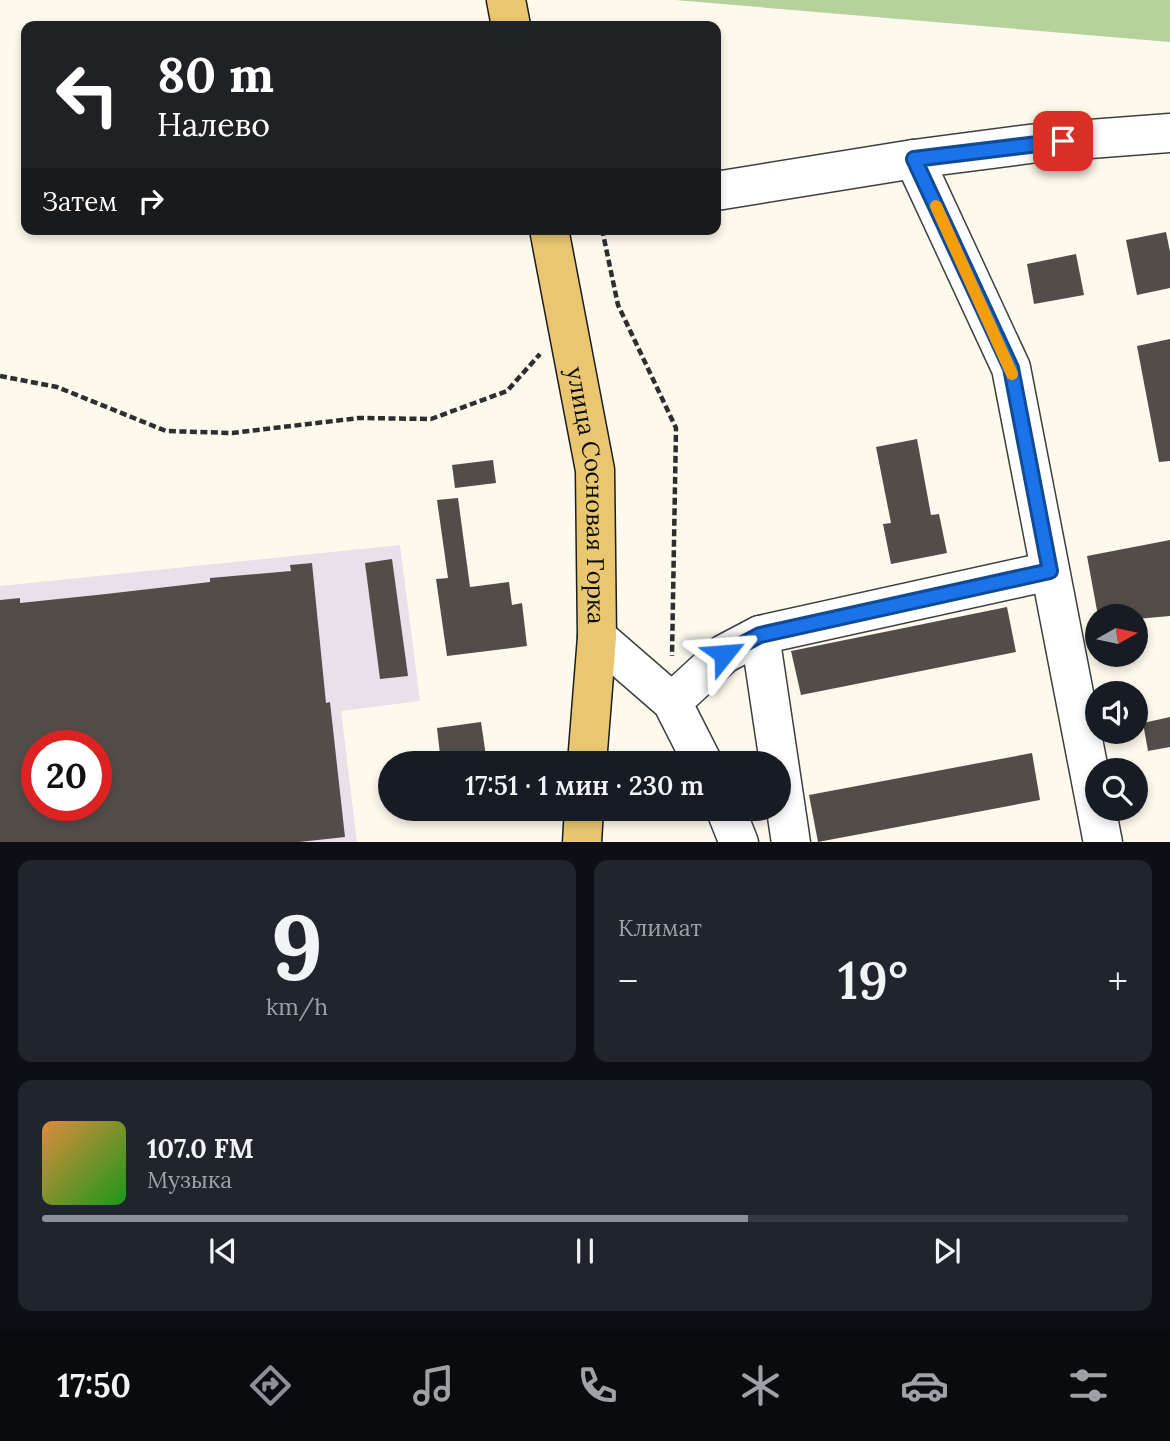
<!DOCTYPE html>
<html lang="ru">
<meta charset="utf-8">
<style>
body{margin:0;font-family:Lora,serif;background:#20242c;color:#f1f3f6;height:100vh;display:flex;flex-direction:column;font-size:26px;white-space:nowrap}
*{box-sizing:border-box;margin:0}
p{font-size:23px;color:#9ea1a6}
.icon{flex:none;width:38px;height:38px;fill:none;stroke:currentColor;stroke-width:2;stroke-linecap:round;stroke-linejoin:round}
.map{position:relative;height:842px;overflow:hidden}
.side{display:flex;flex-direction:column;gap:18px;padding:18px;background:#0d0f14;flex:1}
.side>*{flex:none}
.guide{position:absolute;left:21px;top:21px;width:700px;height:214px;border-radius:14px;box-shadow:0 4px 10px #0003;background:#202124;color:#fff;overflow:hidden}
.needle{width:46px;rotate:81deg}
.fabs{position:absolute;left:1085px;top:604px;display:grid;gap:14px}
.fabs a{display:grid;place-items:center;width:63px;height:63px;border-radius:50%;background:#171b24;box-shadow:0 4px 10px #0003;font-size:35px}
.speed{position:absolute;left:21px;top:730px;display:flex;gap:14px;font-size:35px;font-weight:700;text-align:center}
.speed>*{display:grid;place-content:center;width:91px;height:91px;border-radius:50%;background:#171b24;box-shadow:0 4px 10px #0003;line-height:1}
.speed .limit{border:10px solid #d22;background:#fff;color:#111}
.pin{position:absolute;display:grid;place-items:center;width:60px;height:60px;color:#fff;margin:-30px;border-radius:14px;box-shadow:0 4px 10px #0006}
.me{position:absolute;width:77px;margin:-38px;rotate:62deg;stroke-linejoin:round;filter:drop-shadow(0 0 5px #0008)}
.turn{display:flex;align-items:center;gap:24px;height:147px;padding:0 21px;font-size:32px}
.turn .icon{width:91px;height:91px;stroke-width:2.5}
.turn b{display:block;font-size:49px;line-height:60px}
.then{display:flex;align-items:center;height:66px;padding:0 21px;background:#0003;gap:14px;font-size:26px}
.big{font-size:52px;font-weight:600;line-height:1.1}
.side .tile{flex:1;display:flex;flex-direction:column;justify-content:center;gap:10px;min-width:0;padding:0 24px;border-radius:14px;background:#20242c}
.side .dial{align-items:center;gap:0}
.dial b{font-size:91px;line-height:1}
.song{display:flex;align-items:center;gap:21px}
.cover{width:84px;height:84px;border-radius:10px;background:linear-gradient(135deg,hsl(30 70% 55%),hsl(120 70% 35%))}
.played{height:7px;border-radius:4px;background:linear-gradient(90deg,#8c9099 65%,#363941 65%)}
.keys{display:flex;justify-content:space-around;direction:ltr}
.heat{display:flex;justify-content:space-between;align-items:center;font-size:38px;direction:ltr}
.side .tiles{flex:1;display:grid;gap:18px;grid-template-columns:1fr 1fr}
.tile:last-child{grid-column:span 2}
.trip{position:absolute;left:378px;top:751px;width:413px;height:70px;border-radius:35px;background:#171b24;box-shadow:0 4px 10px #0003;font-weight:600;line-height:70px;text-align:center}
.menu{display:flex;height:112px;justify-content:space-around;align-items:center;background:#090b0e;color:#9ea1a6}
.menu .icon{width:49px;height:49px}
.menu .selected{color:#8c9099}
.menu b{font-size:32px;color:#f1f3f6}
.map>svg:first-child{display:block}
.industrial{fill:#e9e1ea;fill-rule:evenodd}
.forest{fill:#b6d29c}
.building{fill:#534d4a;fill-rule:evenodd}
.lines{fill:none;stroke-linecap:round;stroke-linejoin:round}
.minor-casing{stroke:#3f3f3f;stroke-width:41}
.major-casing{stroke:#1d1d1d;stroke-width:41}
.path{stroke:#2e2e2e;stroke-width:4.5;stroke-dasharray:7 3.5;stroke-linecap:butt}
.minor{stroke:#fff;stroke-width:38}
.major{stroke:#e9c771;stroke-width:38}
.route-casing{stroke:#114b97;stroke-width:18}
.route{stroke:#1a73e8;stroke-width:12}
.slow{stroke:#f59e0b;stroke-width:12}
.labels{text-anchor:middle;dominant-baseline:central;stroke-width:7;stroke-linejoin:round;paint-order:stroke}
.street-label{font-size:24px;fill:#0c0c0c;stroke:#fff}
</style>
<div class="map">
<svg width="1170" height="843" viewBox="0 0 1170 843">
<rect width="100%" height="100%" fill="#fdf9ed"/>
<path class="industrial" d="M400,545L420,701L341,711L357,842L0,843V586ZM37,746H96V805H37Z"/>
<polygon class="forest" points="675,0 1170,0 1170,42"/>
<g class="building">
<polygon points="1166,232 1170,252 1170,288 1137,295 1126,240"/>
<polygon points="1076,254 1084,295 1034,304 1027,264"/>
<polygon points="1170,339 1170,461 1159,462 1137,346"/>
<polygon points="917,439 931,515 939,514 947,553 891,564 883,524 891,523 876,447"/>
<polygon points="493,460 496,483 455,488 452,465"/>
<polygon points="458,498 470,587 509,582 512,605 522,603 527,646 447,656 436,579 448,578 437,500"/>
<polygon points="1170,540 1170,616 1136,619 1136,616 1098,616 1087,556"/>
<polygon points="392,559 408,676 380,679 365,563"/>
<path d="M312,563L326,703L330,702L345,837L290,843H0V600L20,598V603L106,594L210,582V578L291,571L290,565ZM37,746H96V805H37Z"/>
<polygon points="1007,607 1016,652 801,695 791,651"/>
<polygon points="1170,717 1170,747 1148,751 1143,723"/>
<polygon points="481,722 487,763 441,763 437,728"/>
<polygon points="1032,753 1040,800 818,842 809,795"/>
</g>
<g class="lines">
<defs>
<g id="minor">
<polyline points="914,159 1011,368 1103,843"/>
<polyline points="716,191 914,159 1037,143 1170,133"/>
<polyline points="760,635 791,843"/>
<polyline points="597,637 672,702 703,763"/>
<polyline points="672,702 724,654 760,635 1050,571"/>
<polyline points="725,808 739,843"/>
</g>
<g id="major">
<polyline points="506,0 511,26"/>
<path id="s1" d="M549,229L595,470L597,637L587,763"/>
<polyline points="582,843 584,808"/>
</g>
</defs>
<use href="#minor" class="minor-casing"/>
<use href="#major" class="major-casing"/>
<g class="path">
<polyline points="602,229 618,305 676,428 672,656"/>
<polyline points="0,376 57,387 166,431 232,433 359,418 431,419 507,391 540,354"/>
</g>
<use href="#minor" class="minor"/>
<use href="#major" class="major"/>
</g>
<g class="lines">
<defs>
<polyline id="route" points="724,654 760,635 1050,571 1011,368 914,159 1063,141"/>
</defs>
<use href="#route" class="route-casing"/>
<use href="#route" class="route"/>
<polyline class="slow" points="936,206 1012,374"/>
</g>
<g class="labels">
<g class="street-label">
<text stroke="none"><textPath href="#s1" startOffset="270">улица Сосновая Горка</textPath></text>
</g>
</g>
</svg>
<div class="fabs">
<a><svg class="needle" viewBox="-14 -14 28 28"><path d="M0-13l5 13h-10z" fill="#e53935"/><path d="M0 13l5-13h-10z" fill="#9ea1a6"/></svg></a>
<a><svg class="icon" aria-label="sound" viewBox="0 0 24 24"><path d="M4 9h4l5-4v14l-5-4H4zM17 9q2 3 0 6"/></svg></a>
<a><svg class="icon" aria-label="search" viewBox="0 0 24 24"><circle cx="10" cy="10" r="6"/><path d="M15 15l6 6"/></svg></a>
</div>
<div class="speed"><div class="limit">20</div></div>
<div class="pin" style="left:1063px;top:141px;background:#d93025"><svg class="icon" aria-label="arrive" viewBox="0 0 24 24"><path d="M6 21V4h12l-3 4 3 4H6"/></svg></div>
<svg class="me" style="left:724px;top:654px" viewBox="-20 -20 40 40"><path d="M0-17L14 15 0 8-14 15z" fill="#1a73e8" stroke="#fff" stroke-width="4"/></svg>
<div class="trip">17:51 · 1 мин · 230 m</div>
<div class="guide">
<div class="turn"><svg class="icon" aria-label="left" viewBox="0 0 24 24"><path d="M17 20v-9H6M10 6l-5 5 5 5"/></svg><div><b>80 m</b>Налево</div></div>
<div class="then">Затем<svg class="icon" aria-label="right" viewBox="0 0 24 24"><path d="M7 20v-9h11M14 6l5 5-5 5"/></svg></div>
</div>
</div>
<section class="side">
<div class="tiles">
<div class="tile dial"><b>9</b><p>km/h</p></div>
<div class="tile"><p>Климат</p>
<div class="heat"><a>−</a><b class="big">19°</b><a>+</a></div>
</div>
<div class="tile">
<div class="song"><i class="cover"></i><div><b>107.0 FM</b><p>Музыка</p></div></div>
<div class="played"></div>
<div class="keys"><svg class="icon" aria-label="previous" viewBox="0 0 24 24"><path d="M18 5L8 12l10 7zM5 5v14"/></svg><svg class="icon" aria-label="pause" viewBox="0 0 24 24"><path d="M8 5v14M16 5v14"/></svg><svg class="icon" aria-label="next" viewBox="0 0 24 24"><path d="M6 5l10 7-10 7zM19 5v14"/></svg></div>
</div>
</div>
</section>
<nav class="menu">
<b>17:50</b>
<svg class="icon selected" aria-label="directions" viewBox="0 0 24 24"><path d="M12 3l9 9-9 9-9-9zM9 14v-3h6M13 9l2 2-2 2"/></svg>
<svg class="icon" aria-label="music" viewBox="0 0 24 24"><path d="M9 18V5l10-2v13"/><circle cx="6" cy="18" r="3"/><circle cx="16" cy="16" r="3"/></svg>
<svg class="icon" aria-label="phone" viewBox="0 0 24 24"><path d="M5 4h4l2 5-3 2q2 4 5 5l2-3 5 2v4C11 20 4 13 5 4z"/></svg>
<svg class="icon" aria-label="climate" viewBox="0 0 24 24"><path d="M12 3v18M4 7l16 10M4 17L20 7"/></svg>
<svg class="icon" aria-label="car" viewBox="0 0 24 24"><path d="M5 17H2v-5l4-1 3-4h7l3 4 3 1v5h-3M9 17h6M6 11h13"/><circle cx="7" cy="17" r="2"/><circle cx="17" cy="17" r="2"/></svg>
<svg class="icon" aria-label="filters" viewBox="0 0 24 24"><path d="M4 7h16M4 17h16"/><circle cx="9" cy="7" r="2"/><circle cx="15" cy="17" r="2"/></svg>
</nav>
